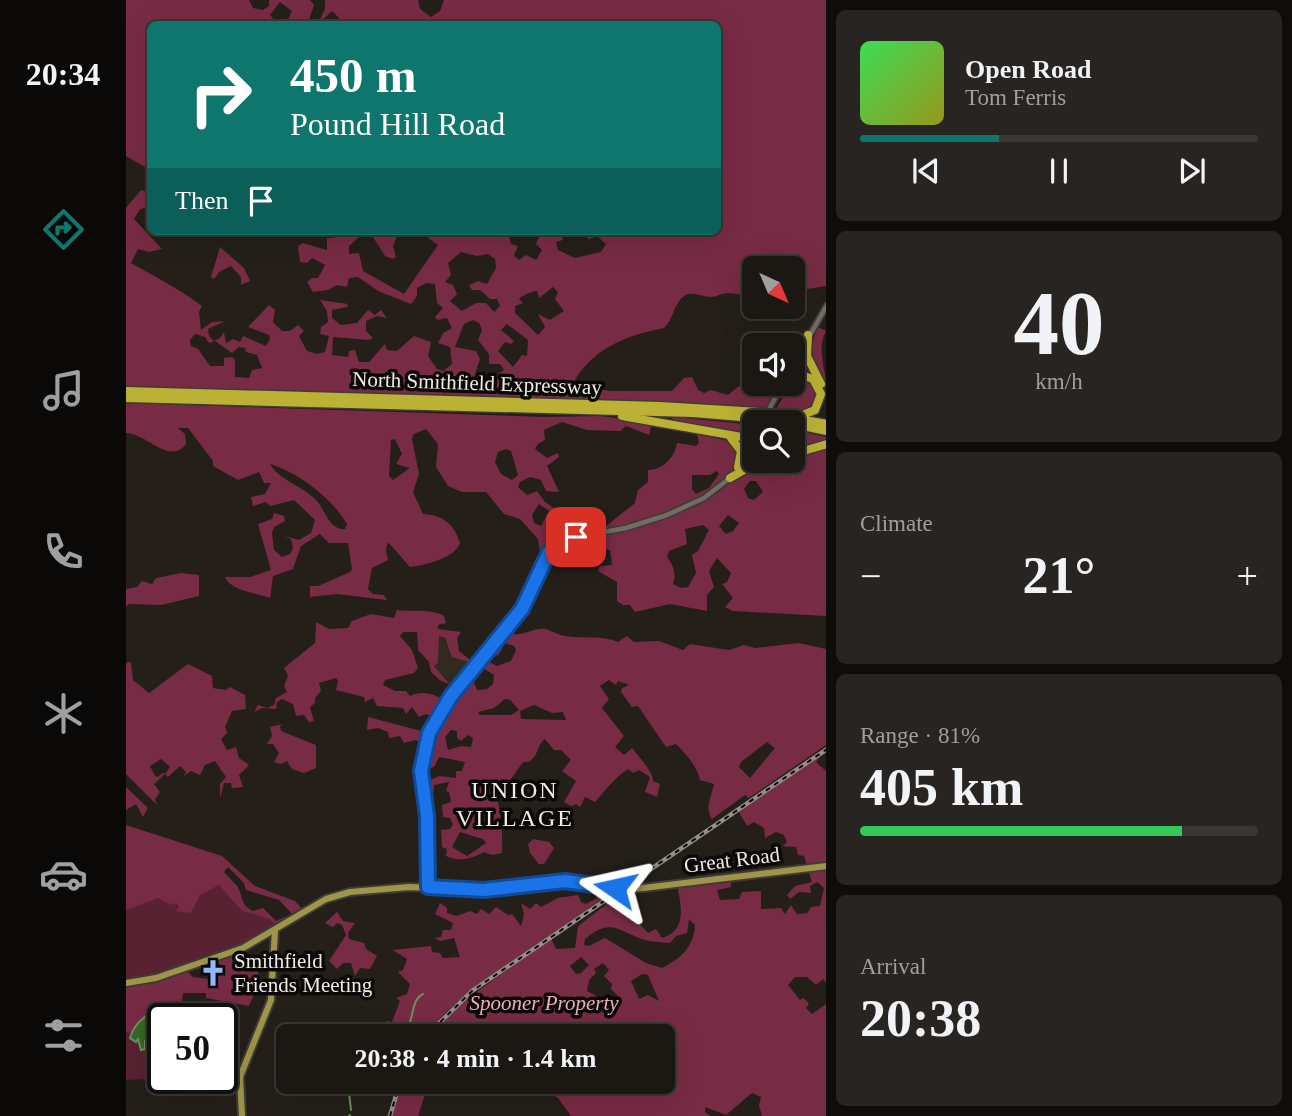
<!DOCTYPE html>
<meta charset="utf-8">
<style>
body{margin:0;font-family:"Times New Roman",serif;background:#282421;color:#f1f3f6;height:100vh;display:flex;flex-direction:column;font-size:26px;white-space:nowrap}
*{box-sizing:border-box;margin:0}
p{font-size:23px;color:#a09fa0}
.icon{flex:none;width:38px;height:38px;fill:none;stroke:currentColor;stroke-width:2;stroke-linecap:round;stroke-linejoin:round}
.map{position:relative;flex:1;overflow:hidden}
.panel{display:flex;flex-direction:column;gap:10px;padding:10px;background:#0f0d0a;width:466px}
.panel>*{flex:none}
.banner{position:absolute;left:21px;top:21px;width:574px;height:214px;border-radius:10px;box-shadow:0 7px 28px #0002,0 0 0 2px #393633;background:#0f766e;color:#fff;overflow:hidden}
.needle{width:46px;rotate:136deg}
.fabs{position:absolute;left:616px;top:256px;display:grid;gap:14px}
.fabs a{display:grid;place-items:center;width:63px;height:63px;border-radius:10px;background:#1b1713;box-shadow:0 7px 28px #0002,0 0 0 2px #393633;font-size:35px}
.speed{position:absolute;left:21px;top:1003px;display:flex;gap:14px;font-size:35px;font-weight:700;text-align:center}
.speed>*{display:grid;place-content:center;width:91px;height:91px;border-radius:50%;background:#1b1713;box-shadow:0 7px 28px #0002,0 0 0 2px #393633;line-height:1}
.speed .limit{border:4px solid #111;border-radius:10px;background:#fff;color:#111}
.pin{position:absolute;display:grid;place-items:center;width:60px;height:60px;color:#fff;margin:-30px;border-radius:14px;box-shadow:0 4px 10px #0006}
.me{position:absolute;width:77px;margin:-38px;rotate:281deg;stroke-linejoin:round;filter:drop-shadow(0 0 5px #0008)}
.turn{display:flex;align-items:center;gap:24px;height:147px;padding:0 28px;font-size:32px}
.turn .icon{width:91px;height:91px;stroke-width:2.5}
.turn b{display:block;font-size:49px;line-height:60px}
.then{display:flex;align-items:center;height:66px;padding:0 28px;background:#0003;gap:14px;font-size:26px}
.big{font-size:52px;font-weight:700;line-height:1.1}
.panel .card{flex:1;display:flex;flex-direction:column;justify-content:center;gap:10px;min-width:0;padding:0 24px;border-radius:10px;background:#282421}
.panel .dial{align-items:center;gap:0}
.dial b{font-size:91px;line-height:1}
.song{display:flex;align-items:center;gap:21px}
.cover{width:84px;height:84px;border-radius:10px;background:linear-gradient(135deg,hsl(130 70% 55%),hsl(60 70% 35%))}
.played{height:7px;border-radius:4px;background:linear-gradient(90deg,#0f766e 35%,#393633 35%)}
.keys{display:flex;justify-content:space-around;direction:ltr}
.heat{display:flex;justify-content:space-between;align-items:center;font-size:38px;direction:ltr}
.charge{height:10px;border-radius:5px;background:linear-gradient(90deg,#34c759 81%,#393633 0)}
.trip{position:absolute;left:150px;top:1024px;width:399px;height:70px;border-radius:10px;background:#1b1713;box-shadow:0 7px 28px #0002,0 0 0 2px #393633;font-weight:700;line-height:70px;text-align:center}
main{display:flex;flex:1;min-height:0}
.tabs{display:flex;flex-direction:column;width:126px;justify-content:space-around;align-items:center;background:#0b0908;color:#a09fa0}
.tabs .icon{width:49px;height:49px}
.tabs .on{color:#0f766e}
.tabs b{font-size:32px;color:#f1f3f6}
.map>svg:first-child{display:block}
.built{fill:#32291f}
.green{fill:#582232}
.forest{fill:#782b44;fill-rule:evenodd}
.water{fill:#376725;stroke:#6e8f5f;stroke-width:2}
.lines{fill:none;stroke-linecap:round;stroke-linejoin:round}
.stream{stroke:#6e8f5f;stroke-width:2}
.minor-casing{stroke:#3f3b37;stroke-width:8}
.major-casing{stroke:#3f3b37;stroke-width:10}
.highway-casing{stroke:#3f3b37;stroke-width:11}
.minor{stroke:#736c65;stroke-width:4.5}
.major{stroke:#9e9548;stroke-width:6}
.highway{stroke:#bbb134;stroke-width:8}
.rail-casing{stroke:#938e89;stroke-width:4.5}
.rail{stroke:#0b0907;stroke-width:2;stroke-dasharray:5;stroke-linecap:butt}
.major-bridge-casing{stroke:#3f3b37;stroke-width:10;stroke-linecap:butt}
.highway-bridge-casing{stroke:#3f3b37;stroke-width:11;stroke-linecap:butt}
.major-bridge{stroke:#9e9548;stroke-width:6}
.highway-bridge{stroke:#bbb134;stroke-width:8}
.route-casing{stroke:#114b97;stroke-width:18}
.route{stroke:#1a73e8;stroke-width:12}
.labels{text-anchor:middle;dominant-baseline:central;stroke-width:7;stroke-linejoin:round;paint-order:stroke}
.street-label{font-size:21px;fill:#efebe7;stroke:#0b0907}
.poi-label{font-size:21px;fill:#efebe7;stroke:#0b0907;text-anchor:start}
.park-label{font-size:21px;font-style:italic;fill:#f1acbc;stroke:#0b0907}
.quarter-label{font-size:24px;letter-spacing:2px;fill:#efebe7;stroke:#0b0907}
</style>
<main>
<nav class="tabs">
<b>20:34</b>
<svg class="icon on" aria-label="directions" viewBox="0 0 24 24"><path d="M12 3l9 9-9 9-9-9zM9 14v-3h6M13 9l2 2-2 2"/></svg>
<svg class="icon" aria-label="music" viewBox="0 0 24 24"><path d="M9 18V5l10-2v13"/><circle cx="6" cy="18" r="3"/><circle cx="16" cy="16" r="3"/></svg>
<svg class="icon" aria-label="phone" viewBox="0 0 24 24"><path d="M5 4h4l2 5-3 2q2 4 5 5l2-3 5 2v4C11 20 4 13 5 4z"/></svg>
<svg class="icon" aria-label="climate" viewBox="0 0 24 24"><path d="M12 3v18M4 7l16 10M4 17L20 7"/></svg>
<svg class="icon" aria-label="car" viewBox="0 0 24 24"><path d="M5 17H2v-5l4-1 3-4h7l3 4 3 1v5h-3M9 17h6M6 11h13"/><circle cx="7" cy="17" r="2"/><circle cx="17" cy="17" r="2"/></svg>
<svg class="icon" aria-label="filters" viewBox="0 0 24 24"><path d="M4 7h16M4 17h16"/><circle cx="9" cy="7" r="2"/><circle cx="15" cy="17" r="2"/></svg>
</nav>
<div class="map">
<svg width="701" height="1116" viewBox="0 0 701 1116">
<rect width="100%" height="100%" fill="#241f19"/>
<polygon class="built" points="316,636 329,656 348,666 330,689 308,666 312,663 312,637"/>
<g class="green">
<path d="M97,883L116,908L147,919L152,925C113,947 45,978 0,980V899Z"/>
<polygon points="0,987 59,1018 37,1018 39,1078 0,1080"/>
</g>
<g class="forest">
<polygon points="0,0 123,0 127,8 137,10 143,6 143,0 184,0 188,5 183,20 189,24 160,24 166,11 154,2 144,15 152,24 24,24 24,170 0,156"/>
<path d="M199,0H292L294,9L305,17L314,11L318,0H700V286L681,289L675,287L676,282L667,285V268H628V292C615,295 614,294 601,293C596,293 591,297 585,297C574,297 563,288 554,300C547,308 547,319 538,328C499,336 465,348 445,387L486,391H546L558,378L566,377L572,390L578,393L585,390L602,395L613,386L634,393H649L640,410L0,391V208L15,190L24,193V207L14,209L8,219L36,249L23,252L12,249L5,263C30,277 53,289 76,306L73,312L75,330L86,322L99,321L82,329L83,336L88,341L94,338L98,332L100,343L107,339L114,342L117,336L140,346L144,339L143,335L122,327L143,305L149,310L147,322L156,331H164L172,325L178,331L173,336L181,351L191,354L199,352L203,336L194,334L195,327L202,322L201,311L194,300L222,304L221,307L206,310V318L215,325L231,323L242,310L249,315L255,310L261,318L251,316L240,321V331L247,338L243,340L207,337L206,355L222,357L223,351L229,350L233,362H243L259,344L261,350L271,351L288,336L305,342L302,356L311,369L317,371L326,364L324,347L312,343L317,333L326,328L321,318L311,320L309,317L317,308L311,303L309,284L300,283L291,288V296L285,304L252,291L232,277L223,278L221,287L211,285L202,290L187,292L181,282L186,278H192L199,265L186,258L181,263L174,262L172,246L177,243L201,250V238C216,238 225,231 240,231L223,246V254L233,253L237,271L278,294L312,245L293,231H382L385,244L392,246L388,255L393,260L400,255L410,260L416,250L410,244L413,237L404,231L435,232L437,240L430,242L432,250L449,258L475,252L480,244L471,236L463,239L456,232L448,236L446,231H592V24H219L206,11L192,24L199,9ZM335,252L351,256L362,254L369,259L370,268L361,284L352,281L343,285L346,290H354L364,299H371L374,306L368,312L360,303H350L336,311L324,301L331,294L327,285L319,282L325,275L322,263ZM427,287L432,292L429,299L438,311L424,320L412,314L419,327L412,335L389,313V306L397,303L393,299C395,296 406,291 411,291L413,298ZM347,320L353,323L356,330L352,340L363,354V364H374L378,370L361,381L348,377L354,359L350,351L329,347L338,324ZM381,324L402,340L401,356L396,355L387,367L372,351L379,342L385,344L388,341L375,330ZM69,334L79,337L83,343L89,341L106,353L113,347L119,348L120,352L131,355L136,368L126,370L123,378L109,377V360L106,357L98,358V366H84L72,349L65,346L64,340Z"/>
<polygon points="268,232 272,234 267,246 270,257 267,259 259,256 247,237"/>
<polygon points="94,247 118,268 124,281 115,285 115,277 105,266 93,272 88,279 85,277"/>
<path d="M692,327L700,331C690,350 700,367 700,387C687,365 681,351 692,327Z"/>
<polygon points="683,377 696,398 676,417 648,412 660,392 678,393"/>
<path d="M0,403L419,417L475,416L526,423L523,435L500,426L494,431L461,430L436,422L418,430L419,440L412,444L409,449L421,458L432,453L433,457L421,466L433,492L420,491L415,480L404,477L394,482L392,487L401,495L411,491L419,502L439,516L428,530L423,550L438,541L475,530L509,503L512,490L522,482V470C537,470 549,457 551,443L570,446L573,443L571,434L606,442L615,454L610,477L700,448V616L607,611L599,607L607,598L596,584L601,582L605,573L591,558L583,571L588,587L581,595V611L544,604L509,612L504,605H497L491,601V582L472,571L474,566L486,565L484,550L468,548L458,560L446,564L419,557L414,552L412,539L394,519L378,514L360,492H336L322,486L310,467L312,444L300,429L288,434L286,439L293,474L287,492L297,514C316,515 328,523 334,543C328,559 299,565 284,567L262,542L260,550L262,560L246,568L242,589L247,594L258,595L261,600L211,594L184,597V586H192L224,572L226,569L222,543H203L194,534L175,546L167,569L147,576L144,598C129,592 106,592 99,577H124L145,570L132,524L146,519L148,513L158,516L159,521L148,527L146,533L148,550L156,557L164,554L167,548L165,539L159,536L173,540L185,533L189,520L168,500L144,506L140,502L127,506L125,497L139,494L145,483H138L133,472L112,480L87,466V461L62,428H52L59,434L60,444C44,466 20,433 0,433ZM269,439L276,454L270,464L284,468L267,480L263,476L265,440ZM380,449L385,451L392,475L386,480L375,474L369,462L372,452ZM144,464C173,473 206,498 221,524L219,529C202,530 199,508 189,499C175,485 154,481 144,464ZM591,471L593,474L583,488L570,494L566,489V475H584ZM624,481H630L637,492L628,500L622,498L618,489ZM413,504L423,511L415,526L408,523L406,515ZM602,515L613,523L607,531L600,534L593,526ZM577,525L583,530L572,551L566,555L570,573L562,587L555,588L547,584C551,575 547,564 541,557L543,551L561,544L559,529Z"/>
<polygon points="547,417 628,425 626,437 545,424"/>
<polygon points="667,430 700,437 700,442 667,453"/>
<polygon points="55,573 73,575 73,596 35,605 3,604 0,607 0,589 11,587 16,581 26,584 30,578"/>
<path d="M271,610C285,612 305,608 318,616L320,623L312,625V629L335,632L331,638L333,651L349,664L326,657L319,638L313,636L312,663L308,666L324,684L315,681L305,672L303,662L292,650L291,632H277L274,636L286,650L292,668L288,673L259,680L257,685L269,691H280L284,696C297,690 309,694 321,702L344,672L350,676L347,680L351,690L361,689L367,684L368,675L351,664L355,658L371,666L385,661L390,650L388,646L379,643L372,656L363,649L377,630C394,641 405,627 419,629C425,630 432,635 439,636C457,639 475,635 492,642L501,636L508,642L533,641L557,650L564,644L603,650L618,645L629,648L673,643L700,649V745L623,798L619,795L586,819C578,807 586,796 588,784L574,780C571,766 560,754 550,744L540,747L512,706L506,707L495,692L496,688L503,685L492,681L490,685L483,680L474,686L483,699L476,708L498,736L489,747L498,755L506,748C512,756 527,771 527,781L534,784L531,797L519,792L524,777L513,770L507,773L502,769C484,782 483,787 469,802L459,797L454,807L450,804L445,806L438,802L450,781L436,771L445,760L435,750H428L419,739C411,744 413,755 404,761C399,764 400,759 395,765C392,769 372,796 372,801C375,818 377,835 376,853L366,855L358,852C345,859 334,862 320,856L321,849L316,847L315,830L324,829L327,825L324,818L317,817L316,805L325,802L323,792L320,791L323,782L308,785L307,795L300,797L297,783L313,776L330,778V771H336L339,762L313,757L308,767L296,770L299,744L289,740L278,743L274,736L263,738L262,732L252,728L241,730L242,717L303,733L310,718L300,714L293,717L286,707L280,714L277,708L251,706L247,698L239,702L238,697L210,690L212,681L210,678L193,683L195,691L189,698V703L184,707L188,721L183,722L178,715L170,716L167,704L156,699L151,702L150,709L136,708L128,712L132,705L141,708L148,705L150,698L161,692L158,686L162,676L158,668L189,643L190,622L203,629L222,628L226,621L245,614L268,618ZM379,699L384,700L393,710L385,715H354L352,712L368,708ZM408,705L426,713L437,712L440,720L395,719L394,711ZM325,730L331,731V738L335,741L342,735L347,738L345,747L335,746L322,750L319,737ZM641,742L649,748L624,778L613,767L615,762ZM334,832L357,839L360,843L341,856L326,847Z"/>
<polygon points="5,662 7,680 23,693 62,664 86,676 87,688 100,690 104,687 119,695 120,709 106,711 99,727 101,733 95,739 101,750 110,747 113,758 123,765 113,775 117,787 106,788 105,783 98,783 94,798 94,784 100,777 89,761 79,765 74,775 65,771 58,776 60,772 54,766 42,777 39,774 44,767 35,759 24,766 29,776 32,777 37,773 39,774 28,784 34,792 29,799 31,805 0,774 0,663"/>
<polygon points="157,724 154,726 155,731 190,745 190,768 178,773 166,769 161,761 155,764 148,762 153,753 147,744 141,744 146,736 144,727"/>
<path d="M699,751L690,762L700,771V983L697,979L690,985L681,977H669L662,985L674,1000L677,998L683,1003L680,1008L686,1014L700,1004V1116H636L633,1105L635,1097L626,1093L600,1115L579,1107V1112L585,1116H445L432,1098L407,1082H537V1036H297L294,1030L280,1036H256L261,1021L266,1022L274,1001L270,998L281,994L284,984L272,972L277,970L281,959L267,950L305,946L306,952L314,953L317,958L334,957L328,938L314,941L308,938L315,937L317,930H325L327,923L309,914L314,903L321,908V913L331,916L344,911L351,914L355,909L363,914L370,907L382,915L386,914L395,926L398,914L395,903L404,909L410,903L415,907L432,898L452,895L455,902L460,904L471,898L475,884L493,888L344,990L312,1020L425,938L430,949L449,948L452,926L511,881L507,890L513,905L509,919L522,933L530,929L536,938C563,930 554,903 551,883L605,877V887L591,890L594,900L613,899L616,892L635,891V909L655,908L659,914L665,905L671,914L681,913L685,907L694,906L698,888L691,882L684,886L685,893L673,892L664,899L661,895L669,886L686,882L678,856L672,855L670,847L657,846L661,842L658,835L650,832L639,838L638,828L628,822L621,826L613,812H609ZM563,919L569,925C568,947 554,959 536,968L520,963L479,938L463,946L458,945L459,939C485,918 490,930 516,939C524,942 535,942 544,943L550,936L561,933ZM455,957L463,965L455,973L450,974L444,966ZM477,963L483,970L478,976L486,984L485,989L492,996L487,1005L461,991L463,980L470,973L468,969ZM516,974L522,975L533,1001L522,995L513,999L505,981Z"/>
<polygon points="0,787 22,808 17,817 10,804 0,810"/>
<path d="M0,825L96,856L129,886L169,901L178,911L151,928L144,919L116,911L93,885L74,895L65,913L50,911L53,907L50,903L45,905L32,898L0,910ZM102,867L118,883L120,890L153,900L166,914L150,921L137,908L127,911C113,904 118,896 111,886C107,881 102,877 98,872Z"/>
<polygon points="407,839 423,842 428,848 418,864 413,864 404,853 402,844"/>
<polygon points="211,912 217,921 229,923 222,933 223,939 238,943 240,949 251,956 244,969 234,968 229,976 225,963 217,963 211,969 203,961 220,935 216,925 211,923 207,927 199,923"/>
<polygon points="114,948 116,961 132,967 132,985 123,1006 80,998 80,993 57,993 56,1002 62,1006 63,1018 37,1018 37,1045 29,1047 24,1041 27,1024 34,1014 7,1029 6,1033 0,1032 0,983 58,968 67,977 90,980 95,972 92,957"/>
<polygon points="272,1082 303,1082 292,1116 262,1116"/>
</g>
<path class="water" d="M29,1009L34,1014C27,1024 26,1032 19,1041V1049L15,1050L12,1039L10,1042L4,1038C8,1024 17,1018 29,1009Z"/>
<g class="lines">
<g class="stream">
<path d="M264,1036L281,1029C288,1018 285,1000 297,994"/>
<polyline points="222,1084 225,1110"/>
<polyline points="223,1116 224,1115"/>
</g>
<defs>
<g id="minor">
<polyline points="667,365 701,305"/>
<polyline points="640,415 657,383"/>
<polyline points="615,463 627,440"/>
<polyline points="302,887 301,816 295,771 303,732 325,696 396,609 423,552 450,537 500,528 541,515 578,498 604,478"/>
</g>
<g id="major">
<polyline points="500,890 701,866"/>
<polyline points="0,983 30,978 117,948 200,899 224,892 283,887 358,890 439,881 491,889"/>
<polyline points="116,1116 114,1077 145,1000 149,930"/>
</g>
<g id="highway">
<polyline points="682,335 681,356 695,384"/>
<polyline points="667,369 669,373 687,379 695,394 689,410 669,418"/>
<polyline points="657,384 657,383"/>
<polyline points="0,391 534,406 634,412"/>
<polyline points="0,398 567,413 628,418"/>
<polyline points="651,415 701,424"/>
<polyline points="496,416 627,439"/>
<polyline points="667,424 701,431"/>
<polyline points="605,438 615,451 612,467"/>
<polyline points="667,454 701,444"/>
<polyline points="604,478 625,466 643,460"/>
</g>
</defs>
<use href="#minor" class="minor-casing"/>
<use href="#major" class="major-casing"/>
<use href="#highway" class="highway-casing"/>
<use href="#minor" class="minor"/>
<use href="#major" class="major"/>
<use href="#highway" class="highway"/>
<defs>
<g id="rail">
<polyline points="300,1036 346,991 701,749"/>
<polyline points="264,1116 274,1082"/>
</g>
</defs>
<use href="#rail" class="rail-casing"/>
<use href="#rail" class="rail"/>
<defs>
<polyline id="major-bridge" points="491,889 500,890"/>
<g id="highway-bridge">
<polyline points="634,412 651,415"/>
<polyline points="628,418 646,421"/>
</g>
</defs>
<use href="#major-bridge" class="major-bridge-casing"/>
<use href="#highway-bridge" class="highway-bridge-casing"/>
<use href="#major-bridge" class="major-bridge"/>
<use href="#highway-bridge" class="highway-bridge"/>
</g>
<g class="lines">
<defs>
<polyline id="route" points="450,537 423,552 396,609 325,696 303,733 295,771 301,816 302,887 358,890 439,881 489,888"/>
</defs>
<use href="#route" class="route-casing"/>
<use href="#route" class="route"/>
</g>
<defs>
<symbol id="church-bare" viewBox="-9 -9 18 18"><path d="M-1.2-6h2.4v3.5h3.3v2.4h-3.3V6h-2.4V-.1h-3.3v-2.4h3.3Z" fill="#92b7fd" stroke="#0b0907" stroke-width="2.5" paint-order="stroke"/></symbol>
</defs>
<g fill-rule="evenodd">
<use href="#church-bare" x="68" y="954" width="38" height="38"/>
</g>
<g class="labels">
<g class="street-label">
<text transform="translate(351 383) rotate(2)">North Smithfield Expressway</text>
<text transform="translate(606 860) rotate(-7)">Great Road</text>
</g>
<g class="poi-label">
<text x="108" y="961">Smithfield<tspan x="108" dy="24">Friends Meeting</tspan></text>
</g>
<g class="park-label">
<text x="418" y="1003">Spooner Property</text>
</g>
<g class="quarter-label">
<text x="389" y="790">UNION<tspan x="389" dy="28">VILLAGE</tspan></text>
</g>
</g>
</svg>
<div class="fabs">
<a><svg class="needle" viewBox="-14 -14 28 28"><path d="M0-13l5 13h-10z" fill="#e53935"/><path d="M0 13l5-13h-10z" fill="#a09fa0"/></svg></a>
<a><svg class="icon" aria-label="sound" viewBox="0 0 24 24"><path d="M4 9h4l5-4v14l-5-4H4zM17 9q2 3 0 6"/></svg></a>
<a><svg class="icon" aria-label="search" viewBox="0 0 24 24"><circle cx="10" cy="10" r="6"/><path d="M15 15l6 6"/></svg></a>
</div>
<div class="speed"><div class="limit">50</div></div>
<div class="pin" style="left:450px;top:537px;background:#d93025"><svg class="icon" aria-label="arrive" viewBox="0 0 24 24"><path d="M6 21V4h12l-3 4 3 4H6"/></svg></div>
<svg class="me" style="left:489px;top:888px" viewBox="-20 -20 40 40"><path d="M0-17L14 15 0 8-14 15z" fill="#1a73e8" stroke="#fff" stroke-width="4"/></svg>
<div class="trip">20:38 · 4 min · 1.4 km</div>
<div class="banner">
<div class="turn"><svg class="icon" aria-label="right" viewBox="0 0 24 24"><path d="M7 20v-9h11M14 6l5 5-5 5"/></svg><div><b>450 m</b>Pound Hill Road</div></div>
<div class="then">Then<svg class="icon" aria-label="arrive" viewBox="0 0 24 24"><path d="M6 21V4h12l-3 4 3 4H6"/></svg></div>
</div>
</div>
<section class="panel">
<div class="card">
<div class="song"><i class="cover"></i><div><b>Open Road</b><p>Tom Ferris</p></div></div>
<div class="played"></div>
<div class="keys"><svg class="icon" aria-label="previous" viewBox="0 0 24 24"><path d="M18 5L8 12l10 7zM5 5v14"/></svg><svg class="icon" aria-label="pause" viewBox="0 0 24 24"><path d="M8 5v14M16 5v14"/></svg><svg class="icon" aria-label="next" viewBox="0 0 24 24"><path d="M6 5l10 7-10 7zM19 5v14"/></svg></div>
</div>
<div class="card dial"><b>40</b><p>km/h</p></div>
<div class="card"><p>Climate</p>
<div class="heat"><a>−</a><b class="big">21°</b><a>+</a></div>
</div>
<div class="card"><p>Range · 81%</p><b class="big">405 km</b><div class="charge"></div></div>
<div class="card"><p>Arrival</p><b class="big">20:38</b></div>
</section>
</main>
